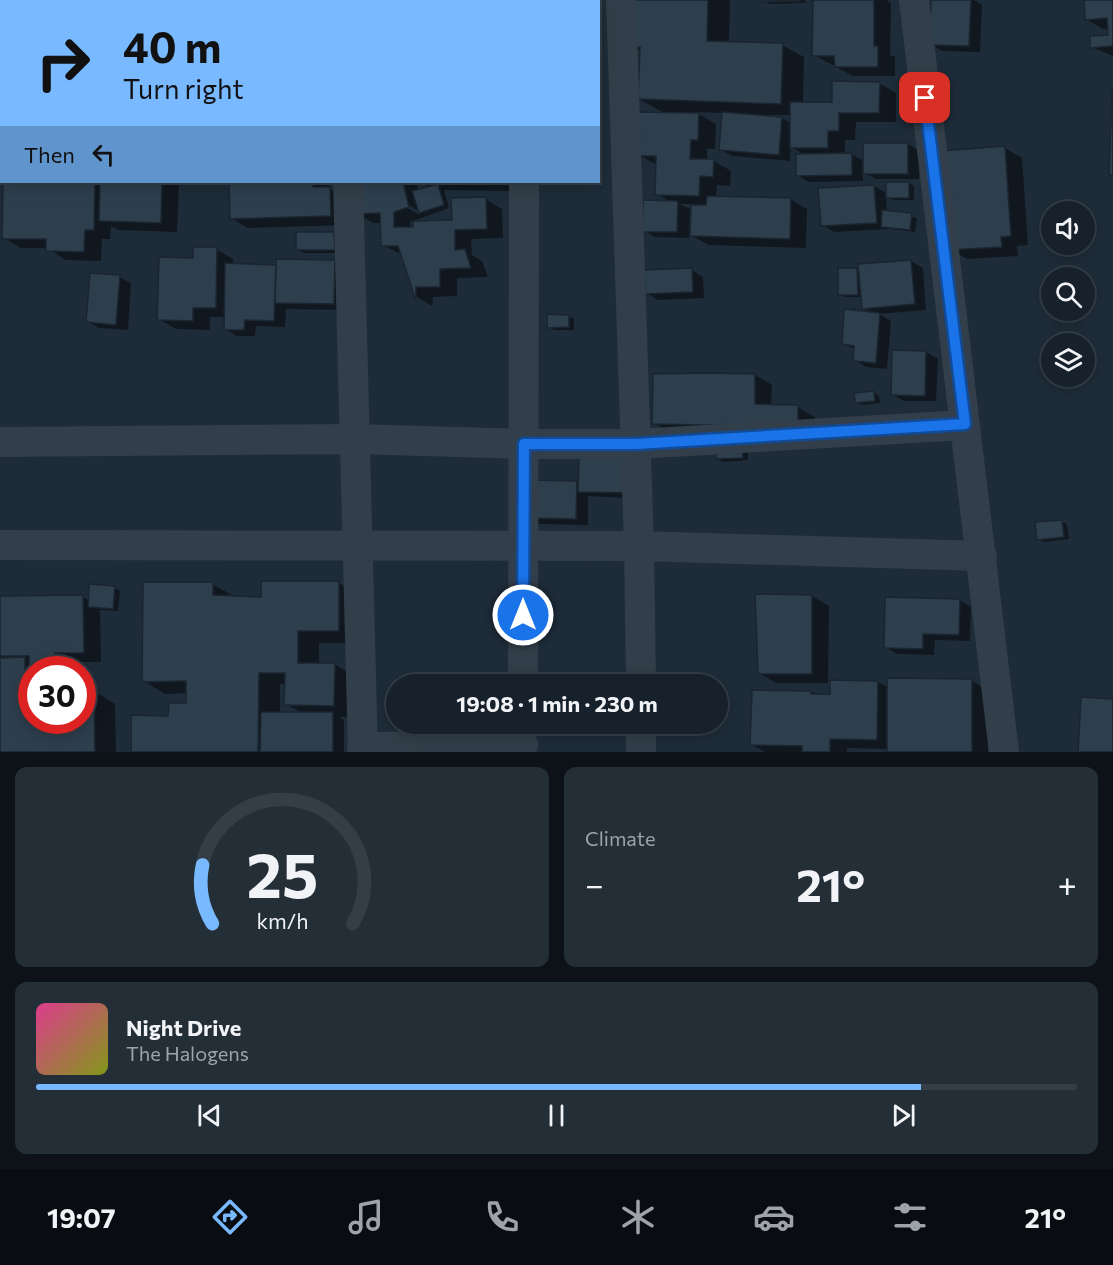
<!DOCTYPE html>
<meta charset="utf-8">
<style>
body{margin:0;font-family:Commissioner,sans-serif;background:#232e37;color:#f1f3f6;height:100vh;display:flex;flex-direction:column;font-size:22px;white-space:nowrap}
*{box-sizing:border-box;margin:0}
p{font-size:20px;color:#9ea3a9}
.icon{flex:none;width:33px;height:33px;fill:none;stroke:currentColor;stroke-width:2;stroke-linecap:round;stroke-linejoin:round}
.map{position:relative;height:752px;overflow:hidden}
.sheet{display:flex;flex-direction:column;gap:15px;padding:15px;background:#0c1218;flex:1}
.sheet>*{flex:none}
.guide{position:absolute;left:0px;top:0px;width:600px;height:183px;box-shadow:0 3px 15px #0003,0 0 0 2px #353e47;background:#78b9ff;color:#111;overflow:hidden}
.buttons{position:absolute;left:1041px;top:201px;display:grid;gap:12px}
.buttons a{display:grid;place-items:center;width:54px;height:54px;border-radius:50%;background:#16212b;box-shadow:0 3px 15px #0003,0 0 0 2px #353e47;font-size:30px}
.speed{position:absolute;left:18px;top:656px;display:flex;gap:12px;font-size:30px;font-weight:700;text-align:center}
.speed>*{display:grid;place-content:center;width:78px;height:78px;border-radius:50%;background:#16212b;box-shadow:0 3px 15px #0003,0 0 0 2px #353e47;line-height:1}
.speed .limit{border:9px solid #d22;background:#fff;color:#111}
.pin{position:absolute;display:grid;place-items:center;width:51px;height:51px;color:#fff;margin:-26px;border-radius:12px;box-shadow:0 3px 9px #0006}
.me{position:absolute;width:66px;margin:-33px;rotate:0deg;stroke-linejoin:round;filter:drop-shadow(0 0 4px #0008)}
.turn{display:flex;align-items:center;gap:21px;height:126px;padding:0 24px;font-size:27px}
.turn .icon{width:78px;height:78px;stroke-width:2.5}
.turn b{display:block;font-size:42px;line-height:51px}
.then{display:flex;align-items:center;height:57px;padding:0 24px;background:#0003;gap:12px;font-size:22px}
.big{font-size:45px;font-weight:700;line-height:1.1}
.sheet .widget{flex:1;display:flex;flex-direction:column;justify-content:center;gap:9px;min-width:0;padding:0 21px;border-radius:12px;background:#232e37}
.sheet .dial{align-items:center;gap:0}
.dial svg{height:156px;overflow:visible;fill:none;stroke:#353e47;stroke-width:7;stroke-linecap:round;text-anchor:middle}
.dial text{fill:#f1f3f6;stroke:none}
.song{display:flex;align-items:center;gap:18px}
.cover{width:72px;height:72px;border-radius:9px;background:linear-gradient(135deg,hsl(330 70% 55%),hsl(70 70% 35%))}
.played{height:6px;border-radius:3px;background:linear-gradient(90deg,#78b9ff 85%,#353e47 85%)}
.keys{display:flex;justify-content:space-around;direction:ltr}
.heat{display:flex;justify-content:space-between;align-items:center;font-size:33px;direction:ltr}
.sheet .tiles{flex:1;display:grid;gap:15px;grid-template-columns:1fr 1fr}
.widget:last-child{grid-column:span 2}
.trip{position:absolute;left:386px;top:674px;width:342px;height:60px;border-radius:30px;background:#16212b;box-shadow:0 3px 15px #0003,0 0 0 2px #353e47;font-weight:700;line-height:60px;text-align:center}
.menu{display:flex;height:96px;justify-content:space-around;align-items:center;background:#090d11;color:#9ea3a9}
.menu .icon{width:42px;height:42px}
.menu .on{color:#78b9ff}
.menu b{font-size:27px;color:#f1f3f6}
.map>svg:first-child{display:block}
.shadow{fill:#0007;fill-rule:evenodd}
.building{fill:#2d3e4d;stroke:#1a2530;stroke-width:1.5}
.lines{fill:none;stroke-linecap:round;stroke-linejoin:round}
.minor{stroke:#323e49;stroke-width:30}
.route-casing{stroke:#114b97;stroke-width:15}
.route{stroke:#1a73e8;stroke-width:10}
</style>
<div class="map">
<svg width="1113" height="752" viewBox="0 0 1113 752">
<rect width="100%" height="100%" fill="#1e2c39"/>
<g class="shadow">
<rect x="10" y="0" width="101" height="2"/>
<polygon points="446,0 515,0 514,2 446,2"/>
<path d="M632,0H730L729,43L782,45L804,57L803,104H834L879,83L896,93V122H856L855,140H845V154H851L865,162L908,144L920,151L919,179H876L863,172V181L809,182L797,175L805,155L791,147L790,161L732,156L720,149L724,113L695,112L716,124L715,149H707V161H714L731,171L730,186L717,185L716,198L790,199L807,209L806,248L709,245L692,236L693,204H680L690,209L689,238L655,237L644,231L671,202L657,194V165L639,155L666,114L639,99L641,52L631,46ZM769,115H792V124L782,118L769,117Z"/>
<polygon points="805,0 805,3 769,4 763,0"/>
<polygon points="814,0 886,0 891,3 890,55 895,57 895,76 853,76 814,55"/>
<polygon points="932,0 974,0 982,5 980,52 942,51 931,44"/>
<polygon points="1085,0 1113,0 1113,56 1092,47 1109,36 1109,28 1103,29 1086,19"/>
<polygon points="1005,148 1022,158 1028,245 1017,246 1018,256 967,259 950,249"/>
<polygon points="46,182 179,182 177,232 118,230 111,226 110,239 102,239 101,261 65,260 48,248 21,248 4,238 46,185"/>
<polygon points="230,182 329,182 330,189 346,198 347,225 248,228 231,218"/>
<path d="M355,182H416L419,191L431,188L420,182H513L512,191L444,190L449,208L410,222L411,228L453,222L485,199L502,209L503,238L471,239L472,255L482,261L488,277L457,278V296L433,297L432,306L417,297L403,255L382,245V223H373L356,213ZM404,202L420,212V215L402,205Z"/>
<polygon points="909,183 914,186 914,200 893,200 886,196 887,212 917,218 915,232 889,229 834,232 822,225 874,186 888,194"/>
<polygon points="334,233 339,236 340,253 303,253 298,249"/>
<polygon points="216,249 233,259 233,265 278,266 334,262 346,268 345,310 286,309 285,327 256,326 255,336 237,336 225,329 226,317 210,317 210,330 176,329 159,319 194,259"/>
<polygon points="911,261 923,268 926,310 879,314 891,321 887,369 866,367 855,360 856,350 844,344 875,314 864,308 863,297 845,297 840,294 857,270 861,272"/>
<polygon points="692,270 703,277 704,298 658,300 647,293"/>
<polygon points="119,277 131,283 128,330 99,328 87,321"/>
<polygon points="568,316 574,319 574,330 554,330 549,327"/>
<polygon points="893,351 926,352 938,359 936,401 904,401 892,394"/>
<polygon points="755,375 772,385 771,406 797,407 815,417 814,436 671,433 654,423"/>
<polygon points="874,393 879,396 880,403 862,405 856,402"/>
<polygon points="747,447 748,460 723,462 717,458"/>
<polygon points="580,458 644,499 588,496 588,525 539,524 528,517 576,482 580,484"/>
<polygon points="1061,521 1067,524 1069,539 1044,542 1038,539"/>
<path d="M339,583L361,595L360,643H319V664H334L356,677L355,717H339L344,720V752H132V717H170L188,705V693L165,694L144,681L212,584L239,599H262ZM280,684H286V704L302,713H280Z"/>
<polygon points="114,588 120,591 118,611 100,610 101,662 72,662 72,669 32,669 32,720 82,720 94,691 115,704 116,752 0,752 0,598 83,597 90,601"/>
<polygon points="812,596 829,606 828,683 776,683 759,673"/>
<polygon points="960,600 971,607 970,641 935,640 934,655 897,654 885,647"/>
<polygon points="972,681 989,691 988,752 890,752 888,749 847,748 847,752 765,752 752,745 753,691 811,692 831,696 878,682 889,688"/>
</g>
<g class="building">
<polygon points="8,0 94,0 95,2 8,2"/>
<rect x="209" y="0" width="124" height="2"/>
<rect x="445" y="0" width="53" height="2"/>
<polygon points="631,0 708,0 707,41 783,43 781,104 638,99 640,47 629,47"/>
<polygon points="762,0 800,0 800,1 762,2"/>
<polygon points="813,0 874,0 874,46 878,46 878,67 835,67 834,56 812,56"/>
<polygon points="931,0 971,0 969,46 929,45"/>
<polygon points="1084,0 1113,0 1113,46 1090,48 1090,36 1108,35 1107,18 1085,20"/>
<polygon points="832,81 880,82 879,113 839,113 839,131 828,131 828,148 790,148 790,102 832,102"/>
<polygon points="1112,91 1113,92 1113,175 1109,175"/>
<polygon points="638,112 699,113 698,140 691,140 690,159 714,159 713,177 700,176 699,196 655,195 656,156 637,156"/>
<polygon points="722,112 782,117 779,155 719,150"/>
<rect x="863" y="143" width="45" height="31"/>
<polygon points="1005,146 1011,236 1001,237 1002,247 949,250 941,151"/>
<polygon points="852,153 852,175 796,176 796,154"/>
<polygon points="44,182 95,182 94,230 85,230 84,252 46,251 46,239 2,239 3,183 44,184"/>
<polygon points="100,182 162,182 161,223 99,221"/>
<polygon points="229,182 313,182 313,187 330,187 331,216 230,219"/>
<polygon points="354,182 403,182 409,207 394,212 394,227 413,227 413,221 452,220 451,198 486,197 487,229 455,230 455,250 465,249 471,268 440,269 440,287 416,287 416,301 398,246 381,246 380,213 355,214"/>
<rect x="886" y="182" width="23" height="16"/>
<polygon points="438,184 444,205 419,213 412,191"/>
<polygon points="874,185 877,223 821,226 818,188"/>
<polygon points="707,196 791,198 790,239 690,236 691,205 706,205"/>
<polygon points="643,200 678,201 677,232 642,232"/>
<polygon points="882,210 912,213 910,230 881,227"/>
<polygon points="296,232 334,232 335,250 296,250"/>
<polygon points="193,247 217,247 216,308 193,308 193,321 157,320 159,257 193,258"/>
<polygon points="276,259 335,260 334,304 275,303"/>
<polygon points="911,260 915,304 862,309 858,264"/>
<polygon points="225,263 276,265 274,321 245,320 244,330 224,330"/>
<polygon points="692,268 693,292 645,294 644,270"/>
<polygon points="838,268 857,268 858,295 838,295"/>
<polygon points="90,273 120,275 116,325 86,322"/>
<polygon points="844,309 880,313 876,363 853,361 854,346 842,344"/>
<polygon points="547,314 569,315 569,327 547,328"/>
<polygon points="892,350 926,351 925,396 891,395"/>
<polygon points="705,373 755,374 755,404 798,405 798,427 652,424 653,374"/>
<polygon points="874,391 875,401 855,403 854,393"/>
<polygon points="742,442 743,458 716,459 715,444"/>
<polygon points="579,456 633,457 632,493 578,492"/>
<polygon points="527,480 577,481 576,519 526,518"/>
<polygon points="1062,520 1064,537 1037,540 1035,522"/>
<polygon points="261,581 339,581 339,631 298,631 298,663 335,663 334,706 284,705 285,673 259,673 258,752 131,752 131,715 168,716 169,703 186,703 186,681 142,682 143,582 213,582 213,595 261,597"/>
<polygon points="89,584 115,586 113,609 88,607"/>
<polygon points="755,594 812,595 812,674 758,674"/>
<polygon points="83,595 84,653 55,653 55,667 29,668 29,656 0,656 0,596"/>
<polygon points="885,597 960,599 959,635 923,634 923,649 884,648"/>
<polygon points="25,657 25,688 32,688 32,720 82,720 82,690 94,690 95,752 0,752 0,658"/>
<polygon points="887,678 972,679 972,752 887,752"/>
<polygon points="830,680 878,681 877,740 830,739 830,752 802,752 802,746 750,745 752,690 811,691 811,694 830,694"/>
<polygon points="1081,697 1113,699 1113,752 1078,752"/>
<polygon points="261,712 333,712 333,752 260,752"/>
</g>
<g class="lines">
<g class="minor">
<polyline points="344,0 344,2"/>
<polyline points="621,0 639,546 641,684"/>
<polyline points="914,0 1004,752"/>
<polyline points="525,2 525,0"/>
<polyline points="0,113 2,113"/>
<polyline points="348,182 363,752"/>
<polyline points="0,442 354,439 523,444 636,444 965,425"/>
<polyline points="0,545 639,546 982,556"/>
<polyline points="523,684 524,182"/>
<polyline points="641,723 641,752"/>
<polyline points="362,747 523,745"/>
</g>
</g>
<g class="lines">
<defs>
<polyline id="route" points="523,615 524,444 636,444 965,424 925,98"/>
</defs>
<use href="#route" class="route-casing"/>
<use href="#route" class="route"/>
</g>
</svg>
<div class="buttons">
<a><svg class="icon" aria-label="sound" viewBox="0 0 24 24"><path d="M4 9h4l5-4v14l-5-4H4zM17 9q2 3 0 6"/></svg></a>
<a><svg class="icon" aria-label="search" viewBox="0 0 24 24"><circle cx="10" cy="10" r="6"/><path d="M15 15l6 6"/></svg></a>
<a><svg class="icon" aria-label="layers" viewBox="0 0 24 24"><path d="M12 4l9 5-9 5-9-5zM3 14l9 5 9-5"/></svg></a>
</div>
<div class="speed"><div class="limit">30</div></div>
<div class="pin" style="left:925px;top:98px;background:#d93025"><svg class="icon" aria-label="arrive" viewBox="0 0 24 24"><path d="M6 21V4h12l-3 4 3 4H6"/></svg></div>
<svg class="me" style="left:523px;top:615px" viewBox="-20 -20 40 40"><circle r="17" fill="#1a73e8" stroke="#fff" stroke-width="3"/><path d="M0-11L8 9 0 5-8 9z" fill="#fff"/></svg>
<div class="trip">19:08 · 1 min · 230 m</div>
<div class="guide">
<div class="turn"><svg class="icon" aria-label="right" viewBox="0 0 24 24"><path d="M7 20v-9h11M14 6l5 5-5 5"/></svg><div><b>40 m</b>Turn right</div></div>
<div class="then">Then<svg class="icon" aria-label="left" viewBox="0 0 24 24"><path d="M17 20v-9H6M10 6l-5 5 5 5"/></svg></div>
</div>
</div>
<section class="sheet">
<div class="tiles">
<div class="widget dial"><svg viewBox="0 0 100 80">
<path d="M14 69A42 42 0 1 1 86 69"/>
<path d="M14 69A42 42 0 0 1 9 39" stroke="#78b9ff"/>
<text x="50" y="56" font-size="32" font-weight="700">25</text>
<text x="50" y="72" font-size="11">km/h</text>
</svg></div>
<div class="widget"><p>Climate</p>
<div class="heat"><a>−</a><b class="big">21°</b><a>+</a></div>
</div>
<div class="widget">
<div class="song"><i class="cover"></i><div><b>Night Drive</b><p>The Halogens</p></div></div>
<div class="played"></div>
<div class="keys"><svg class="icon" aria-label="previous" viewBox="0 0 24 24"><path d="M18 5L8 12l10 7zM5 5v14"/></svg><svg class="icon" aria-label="pause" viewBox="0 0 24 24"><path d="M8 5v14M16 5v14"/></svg><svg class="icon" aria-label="next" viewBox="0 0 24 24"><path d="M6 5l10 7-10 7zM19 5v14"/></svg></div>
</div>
</div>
</section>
<nav class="menu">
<b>19:07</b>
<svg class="icon on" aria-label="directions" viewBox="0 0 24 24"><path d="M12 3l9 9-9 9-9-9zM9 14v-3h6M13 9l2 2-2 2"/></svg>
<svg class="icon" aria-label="music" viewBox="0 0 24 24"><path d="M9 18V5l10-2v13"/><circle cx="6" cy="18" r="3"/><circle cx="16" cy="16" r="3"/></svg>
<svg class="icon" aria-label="phone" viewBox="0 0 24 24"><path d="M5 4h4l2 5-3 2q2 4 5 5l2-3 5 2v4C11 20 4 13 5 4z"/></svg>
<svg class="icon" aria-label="climate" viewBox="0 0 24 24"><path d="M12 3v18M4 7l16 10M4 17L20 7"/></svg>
<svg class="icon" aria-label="car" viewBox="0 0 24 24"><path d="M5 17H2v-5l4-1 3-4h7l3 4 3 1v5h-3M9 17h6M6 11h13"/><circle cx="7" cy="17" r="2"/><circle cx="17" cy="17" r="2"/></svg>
<svg class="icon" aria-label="filters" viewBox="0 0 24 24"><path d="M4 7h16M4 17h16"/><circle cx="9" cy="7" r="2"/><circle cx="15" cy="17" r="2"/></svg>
<b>21°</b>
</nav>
